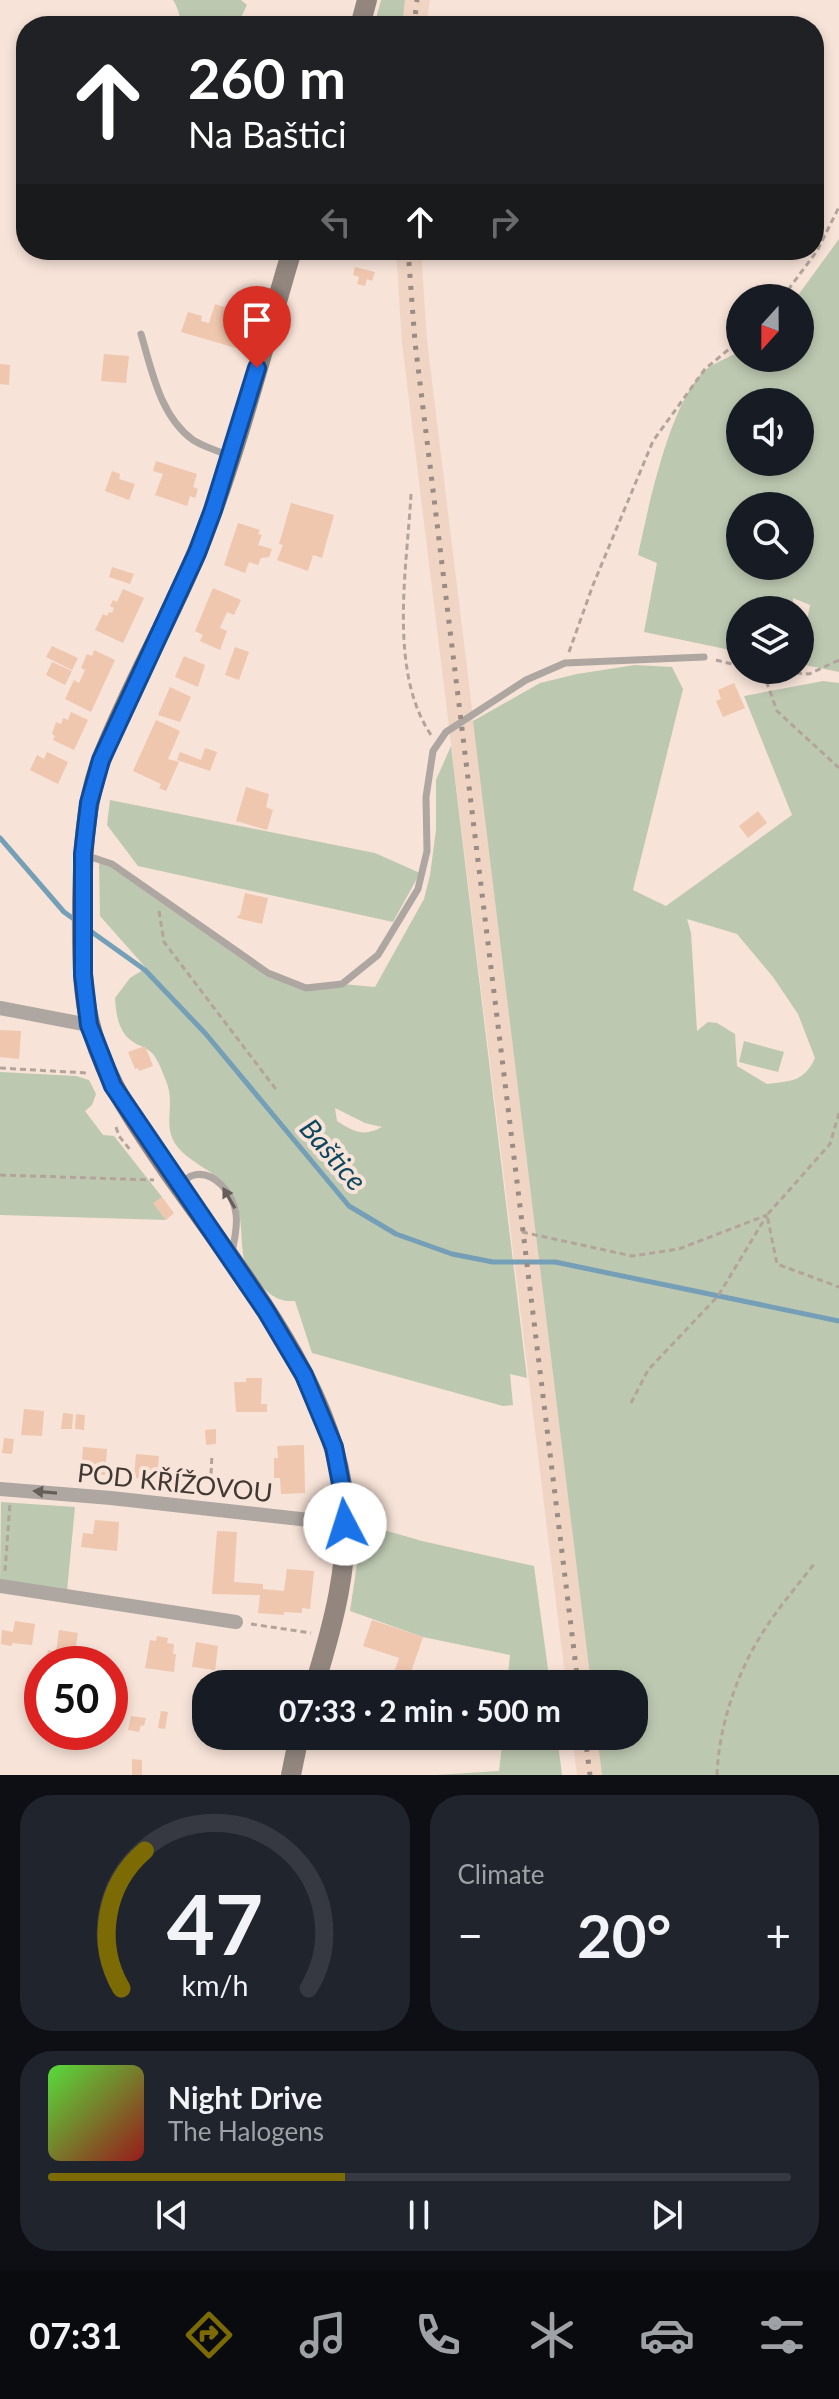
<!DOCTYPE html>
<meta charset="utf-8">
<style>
body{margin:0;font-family:Lato,sans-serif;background:#20242c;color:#f1f3f6;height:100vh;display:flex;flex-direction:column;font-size:30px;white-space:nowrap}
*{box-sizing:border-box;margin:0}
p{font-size:26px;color:#9ea1a6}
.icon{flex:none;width:44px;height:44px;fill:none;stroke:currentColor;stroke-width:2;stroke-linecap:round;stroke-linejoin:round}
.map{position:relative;height:1775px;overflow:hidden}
.side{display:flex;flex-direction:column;gap:20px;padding:20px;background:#0d0f14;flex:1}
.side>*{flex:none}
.hud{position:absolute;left:16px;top:16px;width:808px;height:244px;border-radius:32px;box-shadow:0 4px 12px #0003;background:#202124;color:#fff;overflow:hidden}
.needle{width:52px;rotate:201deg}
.tools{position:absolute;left:726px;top:284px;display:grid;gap:16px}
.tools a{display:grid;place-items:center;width:88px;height:88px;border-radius:50%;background:#171b24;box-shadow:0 4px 12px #0003;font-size:40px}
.speed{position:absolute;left:24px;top:1646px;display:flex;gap:16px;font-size:40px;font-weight:700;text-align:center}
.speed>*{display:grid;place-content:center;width:104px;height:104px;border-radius:50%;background:#171b24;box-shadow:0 4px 12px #0003;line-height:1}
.speed .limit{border:12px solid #d22;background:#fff;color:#111}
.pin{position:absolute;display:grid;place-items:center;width:68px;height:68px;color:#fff;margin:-82px -34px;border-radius:50% 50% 50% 0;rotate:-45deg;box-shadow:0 0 8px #0007}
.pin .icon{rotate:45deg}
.me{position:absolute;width:88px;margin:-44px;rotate:355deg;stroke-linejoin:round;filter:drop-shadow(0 0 6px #0008)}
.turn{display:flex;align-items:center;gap:28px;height:168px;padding:0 40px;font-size:36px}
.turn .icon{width:104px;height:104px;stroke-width:2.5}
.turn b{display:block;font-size:56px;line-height:68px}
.lanes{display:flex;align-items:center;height:76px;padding:0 40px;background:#0003;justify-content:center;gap:40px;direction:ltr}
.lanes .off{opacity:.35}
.big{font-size:60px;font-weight:700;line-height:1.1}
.side .widget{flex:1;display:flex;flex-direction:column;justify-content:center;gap:12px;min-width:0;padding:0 28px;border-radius:32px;background:#20242c}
.side .dial{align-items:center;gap:0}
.dial svg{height:208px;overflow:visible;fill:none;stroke:#363941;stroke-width:7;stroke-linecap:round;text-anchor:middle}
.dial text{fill:#f1f3f6;stroke:none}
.song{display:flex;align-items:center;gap:24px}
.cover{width:96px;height:96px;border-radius:12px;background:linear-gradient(135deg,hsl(110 70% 55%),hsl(0 70% 35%))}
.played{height:8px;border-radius:4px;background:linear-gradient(90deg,#7c6b04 40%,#363941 40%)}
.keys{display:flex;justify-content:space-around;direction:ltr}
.heat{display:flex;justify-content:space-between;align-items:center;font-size:44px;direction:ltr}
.side .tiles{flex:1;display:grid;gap:20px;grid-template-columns:1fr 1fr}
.widget:last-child{grid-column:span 2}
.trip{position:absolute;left:192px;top:1670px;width:456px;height:80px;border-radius:32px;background:#171b24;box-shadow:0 4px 12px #0003;font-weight:700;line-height:80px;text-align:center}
.tabs{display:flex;height:128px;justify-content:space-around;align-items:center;background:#090b0e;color:#9ea1a6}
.tabs .icon{width:56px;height:56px}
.tabs .active{color:#7c6b04}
.tabs b{font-size:36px;color:#f1f3f6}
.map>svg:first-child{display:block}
.built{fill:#f0d5c5}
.green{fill:#bdc8b1;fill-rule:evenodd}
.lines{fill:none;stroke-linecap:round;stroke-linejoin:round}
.stream{stroke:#749fb6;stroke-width:5}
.building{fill:#efc6ae}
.path{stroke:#b3a49b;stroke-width:3;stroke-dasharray:6 4;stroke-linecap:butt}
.lane{stroke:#aea6a1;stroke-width:7}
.street{stroke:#aea6a1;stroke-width:14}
.secondary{stroke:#92867f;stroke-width:20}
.rail{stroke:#998c84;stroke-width:5;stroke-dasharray:4 8;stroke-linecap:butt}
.oneway{fill:#665e5a}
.route-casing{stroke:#114b97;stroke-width:20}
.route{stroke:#1a73e8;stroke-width:14}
.labels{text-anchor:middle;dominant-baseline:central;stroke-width:8;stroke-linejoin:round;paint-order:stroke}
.street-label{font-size:26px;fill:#403833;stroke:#f7e3d8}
.water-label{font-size:28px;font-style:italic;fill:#0d475f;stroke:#f7e3d8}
</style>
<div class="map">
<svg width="839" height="1775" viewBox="0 0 839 1775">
<rect width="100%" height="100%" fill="#f7e3d8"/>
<g class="built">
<polygon points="405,0 430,0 426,26 401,26"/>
<polygon points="396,250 421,250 427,340 591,1684 566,1684 402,343"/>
<polygon points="572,1736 597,1736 602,1775 577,1775"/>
</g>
<g class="green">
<path d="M173,0H241L247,5L237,26H180C181,17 178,8 173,0Z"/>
<polygon points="381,0 405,0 402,26 374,26"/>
<path d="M839,239V672L800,664V626H806L810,605L793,598L794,610H740V652L644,632L657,563L638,555C649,505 668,410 702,373C709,365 730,357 740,351V358H800V298H796ZM740,402H800V462H740ZM740,506H800V566H740Z"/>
<path d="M635,665L672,667L683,689L633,890L666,906L792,815L744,696L823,681L839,683V1775H602L597,1736H634V1684H591L473,721L540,683L577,674ZM687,919L737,934L773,977L798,1014L815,1058C804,1082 791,1081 767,1084L737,1066L735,1034L717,1023L708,1022L697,1031L691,933Z"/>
<path d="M451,746L527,1378L510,1374L513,1405L503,1406L312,1353L295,1301C272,1303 260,1285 248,1268C237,1252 247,1216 231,1192C218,1171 191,1165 176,1145C162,1125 176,1104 166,1081C163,1073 158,1060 153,1054C147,1047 138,1046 132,1041C118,1032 116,1013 115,998L130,978L146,968L100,916L99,860L112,864L268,973L306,988L342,984L375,987L424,899L430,875L436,830V780ZM335,1108L365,1123L382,1127C364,1137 354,1132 337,1121Z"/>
<polygon points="110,800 375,853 420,873 393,922 138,866 107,825"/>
<polygon points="744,1041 784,1052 778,1072 739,1062"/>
<polygon points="0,1072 76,1076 89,1080 96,1094 92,1105 85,1111 103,1135 114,1136 162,1197 154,1204 166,1220 0,1215"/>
<polygon points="1,1502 75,1507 67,1591 0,1583"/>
<polygon points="363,1524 422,1541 534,1566 550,1684 507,1684 510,1655 423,1637 350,1611"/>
<polygon points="503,1736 557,1736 562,1775 436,1775 499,1771"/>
</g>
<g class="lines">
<g class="stream">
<polyline points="0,838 64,912 78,922"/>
<polyline points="89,930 145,970 205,1033 349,1206 396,1234 452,1254 493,1262 555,1262 839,1321"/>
</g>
</g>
<g class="building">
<polygon points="175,250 192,250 189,260 173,256"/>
<polygon points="355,267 375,272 372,281 367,279 365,286 357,284 359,277 353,275"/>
<polygon points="215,304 246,314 236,348 181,332 188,312 202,316 201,321 209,323"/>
<polygon points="104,354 129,356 126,383 101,381"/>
<polygon points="0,364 10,365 9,385 0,384"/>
<polygon points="156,461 197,474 193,487 198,489 195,498 190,496 187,506 155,495 163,474 153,471"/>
<polygon points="112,471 120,474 119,479 135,484 129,500 105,491"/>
<polygon points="291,503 334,515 322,558 313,555 308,571 277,560 283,545 279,544"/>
<polygon points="238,523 260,530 258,534 262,535 258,545 272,549 269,557 261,558 258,565 249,562 245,573 224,565"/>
<polygon points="112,567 134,574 130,584 109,577"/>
<polygon points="213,588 241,600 234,615 227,612 220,628 227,631 220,650 200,641 203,635 195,631"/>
<polygon points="123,589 144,598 123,643 95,630 103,614 107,616 109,612 112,613 114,608 110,606 113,600 117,602"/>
<polygon points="52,646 78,658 72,670 46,657"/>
<polygon points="235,647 249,652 239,680 225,675"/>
<polygon points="94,650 115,660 91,712 65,699 74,680 79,683 85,670 81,668 87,654 92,656"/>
<polygon points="184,656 205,665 198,687 175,677"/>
<polygon points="52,662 72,671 65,685 46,675"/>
<polygon points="734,683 745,708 723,717 716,701 721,699 718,690"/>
<polygon points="170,687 191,697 180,722 158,715"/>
<polygon points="71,712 88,720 74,750 53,740 55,736 52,734 56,722 61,724 63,718 68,720"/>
<polygon points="156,720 180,731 168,759 179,762 166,791 159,788 161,784 133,771"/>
<polygon points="205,748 217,752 210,771 177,760 180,752 201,760"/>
<polygon points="47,752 68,762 58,784 30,770 37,755 44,759"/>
<polygon points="246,787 269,794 266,807 273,810 267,830 236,821"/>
<polygon points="758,811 767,823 748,838 739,826"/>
<polygon points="245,893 268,898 262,924 237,918 238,915 240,915"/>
<polygon points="0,1030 21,1031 19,1059 0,1057"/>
<polygon points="145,1046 153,1066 139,1071 138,1068 135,1069 128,1052"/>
<polygon points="162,1197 174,1213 166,1220 153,1203"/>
<polygon points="246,1378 262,1378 261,1404 267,1404 267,1412 236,1412 234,1382 246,1382"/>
<polygon points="24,1409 44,1411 42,1436 21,1435"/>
<polygon points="63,1413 73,1414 72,1429 61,1429"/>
<polygon points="76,1414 85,1415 84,1430 75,1429"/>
<polygon points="216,1429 216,1444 206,1445 205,1430"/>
<polygon points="4,1438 14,1439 12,1454 2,1453"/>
<polygon points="304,1445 305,1493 281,1494 280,1478 274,1478 274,1458 278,1458 277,1446"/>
<polygon points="83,1447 107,1449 105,1475 81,1473"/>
<polygon points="136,1454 159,1456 157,1479 148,1479 147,1483 141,1482 141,1478 134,1478"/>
<polygon points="95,1520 119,1522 117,1551 81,1547 83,1533 93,1534"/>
<polygon points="217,1531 237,1532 234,1582 263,1584 263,1589 284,1591 287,1569 314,1571 310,1609 302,1608 302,1613 284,1612 284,1615 258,1613 260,1595 212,1594"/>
<polygon points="372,1620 423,1637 407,1684 390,1684 399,1658 363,1646"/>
<polygon points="15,1621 35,1624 32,1645 12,1643 12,1646 1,1644 2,1630 13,1632"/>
<polygon points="59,1630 78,1633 73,1664 45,1664 48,1650 56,1652"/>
<polygon points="157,1636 168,1638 167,1643 174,1644 173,1654 176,1654 174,1672 145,1668 150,1640 156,1641"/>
<polygon points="196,1642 218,1646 215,1670 192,1667"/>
<polygon points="161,1711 168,1712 165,1729 158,1728"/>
<polygon points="131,1716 146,1718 144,1726 141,1725 139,1732 128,1730"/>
<polygon points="132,1759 142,1760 142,1775 132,1775"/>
</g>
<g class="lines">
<g class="path">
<polyline points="782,298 817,251 839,207"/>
<path d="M411,494C407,568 388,671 431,735"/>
<polyline points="569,652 593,585 653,441 705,369 740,340"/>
<polyline points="716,660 740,666"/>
<polyline points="756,670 809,674 839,660"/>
<polyline points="763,672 777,711 839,768"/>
<polyline points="159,911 164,942 278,1092"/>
<polyline points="0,1068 87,1073"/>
<polyline points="839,1113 830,1144 767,1215 777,1264 839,1287"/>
<polyline points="116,1127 119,1136 131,1151"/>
<polyline points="0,1175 154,1180"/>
<polyline points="522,1232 632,1256 679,1249 767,1215"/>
<polyline points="631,1403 648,1370 718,1296 767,1215"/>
<polyline points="210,1494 212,1454"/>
<polyline points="5,1571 10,1503"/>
<polyline points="251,1624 311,1633"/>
<path d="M717,1775C719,1723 739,1666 769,1623C782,1603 799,1584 814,1564"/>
</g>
<g class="lane">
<path d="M141,334C152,371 160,416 193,440C203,446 217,451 228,455"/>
<polyline points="85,855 112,864 268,973 306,988 342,984 378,955 418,889 427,851 426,797 433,751 446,732 526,680 565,663 704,657"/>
<path d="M180,1184C184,1181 187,1178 191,1176C213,1168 234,1194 236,1214C238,1227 234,1240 232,1253"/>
</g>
<g class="street">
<polyline points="0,1008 89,1025"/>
<polyline points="0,1489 111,1498 345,1524"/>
<polyline points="0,1586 236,1622"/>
</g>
<g class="secondary">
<polyline points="360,26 367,0"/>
<path d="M292,250C264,344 240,440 205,532C176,609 132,681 102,758C84,804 83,855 82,903C82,934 81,965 85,996C93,1063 130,1115 167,1169C233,1264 334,1383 344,1501C350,1564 333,1625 315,1684"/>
<polyline points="291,1775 299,1736"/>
</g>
<g class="rail">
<polyline points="414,26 417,0"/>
<polyline points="408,250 415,342 578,1684"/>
<polyline points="585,1736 590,1775"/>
</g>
</g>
<defs><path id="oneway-solid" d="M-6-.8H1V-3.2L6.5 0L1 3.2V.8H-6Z" transform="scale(2)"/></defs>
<g class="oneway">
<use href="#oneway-solid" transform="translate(229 1198) rotate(-120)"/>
<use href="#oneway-solid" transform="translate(45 1492) rotate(-175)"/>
</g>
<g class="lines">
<defs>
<polyline id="route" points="257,368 213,510 197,553 101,760 89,803 83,854 83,975 89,1025 113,1086 266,1311 304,1375 334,1447 344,1500 345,1524"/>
</defs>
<use href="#route" class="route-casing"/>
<use href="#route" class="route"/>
</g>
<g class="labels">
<g class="street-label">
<text transform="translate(175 1482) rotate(6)">POD KŘÍŽOVOU</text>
</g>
<g class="water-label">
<text transform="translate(334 1154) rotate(49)">Baštice</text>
</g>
</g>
</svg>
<div class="tools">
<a><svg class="needle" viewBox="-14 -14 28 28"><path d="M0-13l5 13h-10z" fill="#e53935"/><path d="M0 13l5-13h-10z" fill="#9ea1a6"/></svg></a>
<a><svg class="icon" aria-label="sound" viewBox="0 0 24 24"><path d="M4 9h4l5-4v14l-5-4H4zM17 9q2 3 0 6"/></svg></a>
<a><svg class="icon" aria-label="search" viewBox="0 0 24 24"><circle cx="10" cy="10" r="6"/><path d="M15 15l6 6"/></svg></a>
<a><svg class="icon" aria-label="layers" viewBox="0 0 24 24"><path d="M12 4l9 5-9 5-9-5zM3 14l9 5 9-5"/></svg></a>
</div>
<div class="speed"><div class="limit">50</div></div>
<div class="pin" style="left:257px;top:368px;background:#d93025"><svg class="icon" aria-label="arrive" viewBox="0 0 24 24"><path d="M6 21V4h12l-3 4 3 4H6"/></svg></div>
<svg class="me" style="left:345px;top:1524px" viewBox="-20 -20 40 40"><circle r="19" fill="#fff"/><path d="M0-13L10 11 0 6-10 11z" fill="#1a73e8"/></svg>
<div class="trip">07:33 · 2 min · 500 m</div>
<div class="hud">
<div class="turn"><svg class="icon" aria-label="ahead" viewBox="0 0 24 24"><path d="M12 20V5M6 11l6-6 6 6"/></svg><div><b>260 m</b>Na Baštici</div></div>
<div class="lanes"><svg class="icon off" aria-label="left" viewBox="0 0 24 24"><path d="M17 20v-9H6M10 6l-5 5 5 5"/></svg><svg class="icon" aria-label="ahead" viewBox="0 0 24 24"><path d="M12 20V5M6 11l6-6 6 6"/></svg><svg class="icon off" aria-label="right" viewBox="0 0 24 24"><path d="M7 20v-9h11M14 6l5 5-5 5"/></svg></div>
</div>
</div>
<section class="side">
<div class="tiles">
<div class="widget dial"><svg viewBox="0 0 100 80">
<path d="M14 69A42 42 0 1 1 86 69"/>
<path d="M14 69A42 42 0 0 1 23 16" stroke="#7c6b04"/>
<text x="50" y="56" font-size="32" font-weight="700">47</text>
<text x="50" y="72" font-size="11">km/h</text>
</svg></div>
<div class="widget"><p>Climate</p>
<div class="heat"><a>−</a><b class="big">20°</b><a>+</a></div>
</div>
<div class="widget">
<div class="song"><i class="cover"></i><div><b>Night Drive</b><p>The Halogens</p></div></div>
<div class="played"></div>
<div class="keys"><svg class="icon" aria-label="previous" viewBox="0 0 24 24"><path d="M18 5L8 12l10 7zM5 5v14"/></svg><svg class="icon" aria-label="pause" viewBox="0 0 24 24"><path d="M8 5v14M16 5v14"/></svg><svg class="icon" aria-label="next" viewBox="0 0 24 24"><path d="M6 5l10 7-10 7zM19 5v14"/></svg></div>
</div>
</div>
</section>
<nav class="tabs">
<b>07:31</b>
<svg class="icon active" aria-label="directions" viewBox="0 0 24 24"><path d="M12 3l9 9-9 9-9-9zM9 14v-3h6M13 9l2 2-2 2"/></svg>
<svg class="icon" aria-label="music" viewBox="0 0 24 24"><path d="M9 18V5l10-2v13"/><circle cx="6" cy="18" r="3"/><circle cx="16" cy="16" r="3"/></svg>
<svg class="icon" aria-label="phone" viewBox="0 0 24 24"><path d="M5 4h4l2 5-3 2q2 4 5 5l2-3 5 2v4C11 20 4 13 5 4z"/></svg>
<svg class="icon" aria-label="climate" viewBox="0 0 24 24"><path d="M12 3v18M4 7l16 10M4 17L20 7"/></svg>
<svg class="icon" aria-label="car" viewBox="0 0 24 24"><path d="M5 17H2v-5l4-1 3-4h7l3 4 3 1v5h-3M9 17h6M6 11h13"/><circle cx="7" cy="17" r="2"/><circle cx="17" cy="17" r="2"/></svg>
<svg class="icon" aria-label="filters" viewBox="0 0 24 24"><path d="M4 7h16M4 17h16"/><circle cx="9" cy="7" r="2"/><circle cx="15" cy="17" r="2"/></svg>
</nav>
